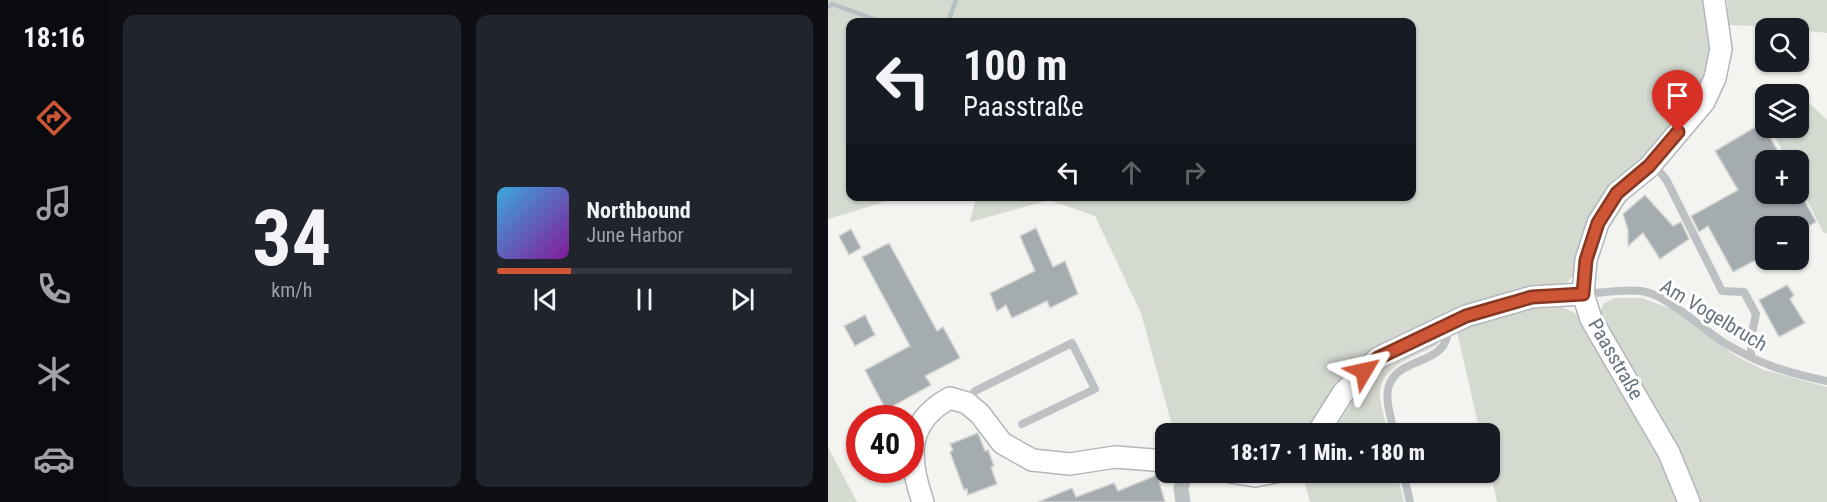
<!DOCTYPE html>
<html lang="de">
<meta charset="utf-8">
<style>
body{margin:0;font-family:"Roboto Condensed",sans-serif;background:#20242c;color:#f1f3f6;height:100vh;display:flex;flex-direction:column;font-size:22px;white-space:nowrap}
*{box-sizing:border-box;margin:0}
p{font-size:20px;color:#9ea1a6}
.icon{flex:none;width:33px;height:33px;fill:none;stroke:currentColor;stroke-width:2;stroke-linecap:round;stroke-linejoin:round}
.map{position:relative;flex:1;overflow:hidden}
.sheet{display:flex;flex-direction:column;gap:15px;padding:15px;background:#0d0f14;width:720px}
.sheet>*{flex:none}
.top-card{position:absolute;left:18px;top:18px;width:570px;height:183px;border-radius:12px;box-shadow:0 2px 4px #0004;background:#171b24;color:#f1f3f6;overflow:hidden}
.controls{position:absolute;left:927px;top:18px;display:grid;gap:12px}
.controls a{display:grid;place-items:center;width:54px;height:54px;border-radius:12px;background:#171b24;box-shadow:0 2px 4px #0004;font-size:30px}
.speed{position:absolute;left:18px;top:405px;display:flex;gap:12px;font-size:30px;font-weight:700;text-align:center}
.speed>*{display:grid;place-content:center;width:78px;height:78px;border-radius:50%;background:#171b24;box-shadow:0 2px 4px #0004;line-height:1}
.speed .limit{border:9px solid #d22;background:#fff;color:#111}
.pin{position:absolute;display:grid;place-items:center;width:51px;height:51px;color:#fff;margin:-62px -26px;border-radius:50% 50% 50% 0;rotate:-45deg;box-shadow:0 0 6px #0007}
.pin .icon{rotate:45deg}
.me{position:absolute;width:66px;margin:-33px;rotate:54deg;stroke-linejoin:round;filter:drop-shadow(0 0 4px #0008)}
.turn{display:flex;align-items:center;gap:21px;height:126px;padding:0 18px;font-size:27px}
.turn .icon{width:78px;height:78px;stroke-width:2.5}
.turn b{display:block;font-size:42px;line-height:51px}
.lanes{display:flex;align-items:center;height:57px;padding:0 18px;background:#0003;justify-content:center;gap:30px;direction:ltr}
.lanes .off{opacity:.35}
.sheet .card{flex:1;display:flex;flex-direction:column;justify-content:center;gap:9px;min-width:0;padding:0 21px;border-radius:12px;background:#20242c}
.sheet .dial{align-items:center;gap:0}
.dial b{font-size:78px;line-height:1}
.song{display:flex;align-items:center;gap:18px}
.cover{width:72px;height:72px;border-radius:9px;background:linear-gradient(135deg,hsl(200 70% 55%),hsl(290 70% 35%))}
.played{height:6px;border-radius:3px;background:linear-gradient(90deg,#ce5535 25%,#363941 25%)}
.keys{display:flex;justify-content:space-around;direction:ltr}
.sheet .tiles{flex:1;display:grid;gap:15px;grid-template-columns:repeat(2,1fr)}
.trip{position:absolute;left:327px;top:423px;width:345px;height:60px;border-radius:12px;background:#171b24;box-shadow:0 2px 4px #0004;font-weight:800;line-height:60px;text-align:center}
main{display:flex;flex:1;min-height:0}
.tab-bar{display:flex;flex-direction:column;width:108px;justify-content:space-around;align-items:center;background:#090b0e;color:#9ea1a6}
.tab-bar .icon{width:42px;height:42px}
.tab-bar .active{color:#ce5535}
.tab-bar b{font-size:27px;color:#f1f3f6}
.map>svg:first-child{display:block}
.green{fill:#d5dad1}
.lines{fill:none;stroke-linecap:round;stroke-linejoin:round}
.stream{stroke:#b6c0c3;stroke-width:4.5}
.building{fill:#a5acaf;stroke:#d4d4d3;stroke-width:1.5}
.secondary-casing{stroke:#b2b6ba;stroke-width:24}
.lane{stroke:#bdc1c3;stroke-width:8}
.street{stroke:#bdc1c3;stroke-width:15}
.secondary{stroke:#fff;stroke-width:21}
.route-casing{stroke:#863722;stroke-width:15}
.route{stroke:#ce5535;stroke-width:10}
.labels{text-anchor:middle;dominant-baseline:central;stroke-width:6;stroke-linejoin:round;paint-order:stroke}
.street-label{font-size:20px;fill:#66737d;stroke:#fff}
</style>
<main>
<nav class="tab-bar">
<b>18:16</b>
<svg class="icon active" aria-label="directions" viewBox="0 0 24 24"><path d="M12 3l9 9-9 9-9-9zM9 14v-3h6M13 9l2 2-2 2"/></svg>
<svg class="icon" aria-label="music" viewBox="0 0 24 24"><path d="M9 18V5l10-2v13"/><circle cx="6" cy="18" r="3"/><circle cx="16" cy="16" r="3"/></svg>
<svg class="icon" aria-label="phone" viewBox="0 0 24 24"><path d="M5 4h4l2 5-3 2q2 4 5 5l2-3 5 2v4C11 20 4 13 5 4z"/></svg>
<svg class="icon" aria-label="climate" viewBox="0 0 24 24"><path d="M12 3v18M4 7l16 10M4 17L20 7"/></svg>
<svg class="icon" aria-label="car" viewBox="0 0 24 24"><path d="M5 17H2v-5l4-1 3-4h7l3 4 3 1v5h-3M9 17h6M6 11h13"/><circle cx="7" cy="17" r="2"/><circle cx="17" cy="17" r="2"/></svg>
</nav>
<section class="sheet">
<div class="tiles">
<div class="card dial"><b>34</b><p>km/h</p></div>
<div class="card">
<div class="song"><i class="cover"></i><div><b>Northbound</b><p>June Harbor</p></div></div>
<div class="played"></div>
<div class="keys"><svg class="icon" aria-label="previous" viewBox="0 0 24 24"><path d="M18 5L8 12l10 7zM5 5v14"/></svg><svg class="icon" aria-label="pause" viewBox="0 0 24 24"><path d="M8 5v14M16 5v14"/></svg><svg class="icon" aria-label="next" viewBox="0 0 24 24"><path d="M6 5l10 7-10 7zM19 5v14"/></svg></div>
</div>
</div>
</section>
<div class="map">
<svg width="999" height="502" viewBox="0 0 999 502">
<rect width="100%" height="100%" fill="#f3f3f0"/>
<g class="green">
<polygon points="0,0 879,0 885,49 872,99 820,156 747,273 737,285 582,333 551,346 519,375 480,433 346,433 313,313 267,216 221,200 142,222 148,197 584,196 584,22 22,22 22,196 67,197 50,204 0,219"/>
<polygon points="899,0 999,0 999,33 971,30 970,28 901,25"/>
<polygon points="978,100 999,120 999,233 996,234 971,184 970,160 959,160 942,128 970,128 971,104"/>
<polygon points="787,298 814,298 844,309 908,356 936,370 999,387 999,502 871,502 853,454 821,396 771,315 776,303"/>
<polygon points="734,307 747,313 758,325 836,461 851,502 669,502 662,470 662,434 652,433 629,331 630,327 696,310"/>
<path d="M613,335L609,345C588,357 550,366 552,396C553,408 558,422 560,433L504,434L539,378L569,357Z"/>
<polygon points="0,447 29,502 0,502"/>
<polygon points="474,473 569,473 576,502 482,502"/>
</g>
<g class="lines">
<g class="stream">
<polyline points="0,7 4,4 54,22"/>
<polyline points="120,22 128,0"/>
</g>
</g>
<g class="building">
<polygon points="934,123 955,160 938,160 938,194 973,194 988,222 970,232 970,226 938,226 938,255 905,272 880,226 871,232 863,216 910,190 887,151"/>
<polygon points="817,195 845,226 853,222 861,239 832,259 815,233 800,246 800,230 795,214"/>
<polygon points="208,228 225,267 237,261 250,294 222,308 219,301 184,318 178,305 169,311 162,293 207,271 192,236"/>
<polygon points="23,229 33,248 21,255 11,236"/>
<polygon points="61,243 109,331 115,327 132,358 97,376 103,385 58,410 37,370 82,346 34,257"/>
<polygon points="959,285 966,295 962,299 977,323 951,337 931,300"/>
<polygon points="37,315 47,335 27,346 16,326"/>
<polygon points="150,433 157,451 160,450 166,466 163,467 169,484 140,495 139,489 136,490 122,452 125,450 122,444"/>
<polygon points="329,475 337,502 210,502 244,488 248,497 286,483 290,491"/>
</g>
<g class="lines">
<defs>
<g id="secondary">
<polyline points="489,434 515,393 550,358 638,316 704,297 755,294"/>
<polyline points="403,472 427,476 447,472"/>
<path d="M95,502C80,459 77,422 122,398L139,403L152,414L174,443L204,460L242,464L287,457L338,461"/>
<polyline points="861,502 841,453 763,319 755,294 758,260 770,223 789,193 821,167 876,102 887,78 893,49 886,0"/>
</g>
</defs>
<use href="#secondary" class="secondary-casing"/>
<g class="lane">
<polyline points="826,164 839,181 894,291 916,292 928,314 923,337 923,357"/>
<path d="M757,294C773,293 797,289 813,291C838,294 873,328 895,342C931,364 959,373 999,381"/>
<polyline points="139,402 147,391 244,343 267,389 194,424"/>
<path d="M566,434C564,419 555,397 562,383C574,355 620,367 621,326"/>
<polyline points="575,472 582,502"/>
</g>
<polyline class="street" points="355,502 353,489 357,472"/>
<use href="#secondary" class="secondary"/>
</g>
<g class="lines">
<defs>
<polyline id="route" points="536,371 550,358 638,316 704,297 755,294 758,260 770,223 789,193 821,166 850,132"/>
</defs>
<use href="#route" class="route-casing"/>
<use href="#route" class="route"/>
</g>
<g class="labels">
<g class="street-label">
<text transform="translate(886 315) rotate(31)">Am Vogelbruch</text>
<text transform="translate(788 359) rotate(60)">Paasstraße</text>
</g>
</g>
</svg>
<div class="controls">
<a><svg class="icon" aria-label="search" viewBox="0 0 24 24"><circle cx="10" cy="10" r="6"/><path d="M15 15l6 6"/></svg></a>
<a><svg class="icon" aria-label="layers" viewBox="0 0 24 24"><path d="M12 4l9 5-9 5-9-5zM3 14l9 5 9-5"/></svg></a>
<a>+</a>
<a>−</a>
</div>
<div class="speed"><div class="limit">40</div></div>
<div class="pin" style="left:850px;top:132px;background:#d93025"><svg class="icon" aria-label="arrive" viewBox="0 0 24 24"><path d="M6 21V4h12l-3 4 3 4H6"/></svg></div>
<svg class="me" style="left:536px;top:371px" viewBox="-20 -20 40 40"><path d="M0-17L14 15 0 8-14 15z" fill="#ce5535" stroke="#fff" stroke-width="4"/></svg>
<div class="trip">18:17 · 1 Min. · 180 m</div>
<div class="top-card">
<div class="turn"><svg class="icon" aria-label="left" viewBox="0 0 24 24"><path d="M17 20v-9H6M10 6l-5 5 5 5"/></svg><div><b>100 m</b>Paasstraße</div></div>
<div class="lanes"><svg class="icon" aria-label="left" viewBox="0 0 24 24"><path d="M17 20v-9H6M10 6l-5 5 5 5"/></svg><svg class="icon off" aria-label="ahead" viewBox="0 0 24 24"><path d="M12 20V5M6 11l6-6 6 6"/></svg><svg class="icon off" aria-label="right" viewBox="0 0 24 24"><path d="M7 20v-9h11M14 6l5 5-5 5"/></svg></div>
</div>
</div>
</main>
